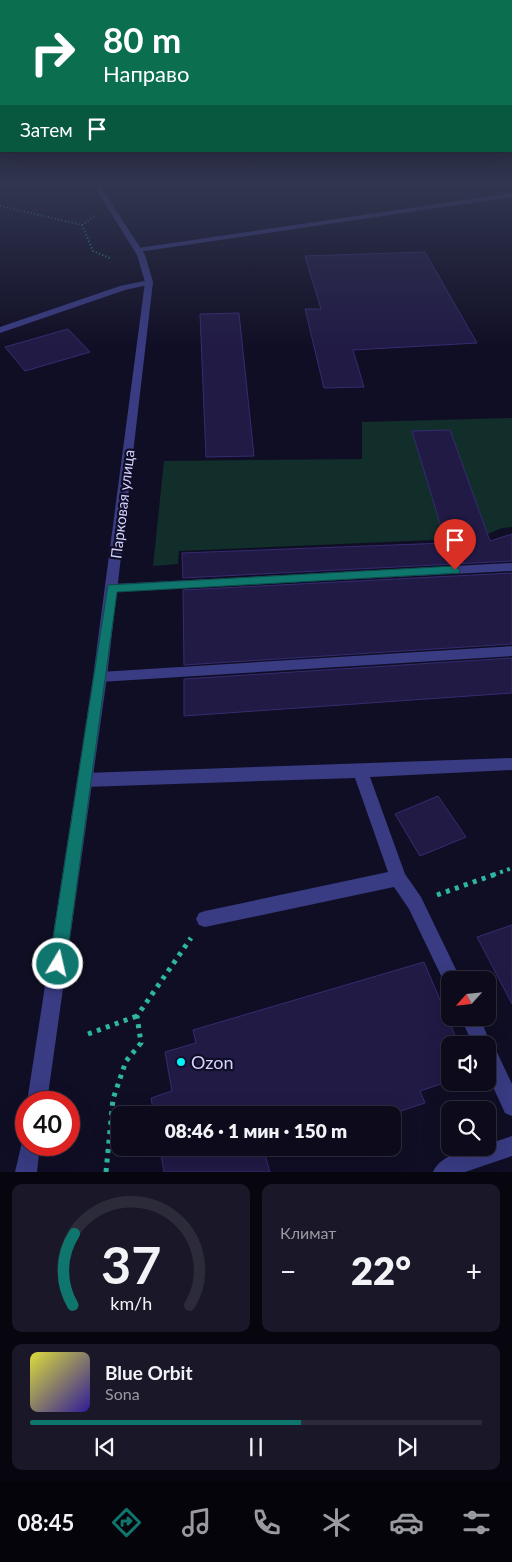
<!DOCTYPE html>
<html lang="ru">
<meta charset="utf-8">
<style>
body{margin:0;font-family:Lato,sans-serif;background:#1a1828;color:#f1f3f6;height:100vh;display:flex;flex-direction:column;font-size:19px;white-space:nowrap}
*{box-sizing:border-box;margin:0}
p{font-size:16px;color:#9a9aa3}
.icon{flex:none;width:28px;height:28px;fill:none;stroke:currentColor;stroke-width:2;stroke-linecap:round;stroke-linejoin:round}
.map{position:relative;height:1172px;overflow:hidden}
.drawer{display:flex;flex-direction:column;gap:12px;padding:12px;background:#07060f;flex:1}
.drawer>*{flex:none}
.guide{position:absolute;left:0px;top:0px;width:512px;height:152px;box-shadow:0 5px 20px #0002,0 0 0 1px #2c2b3a;background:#0b6e4f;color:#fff;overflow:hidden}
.needle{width:32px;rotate:243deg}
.buttons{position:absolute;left:441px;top:971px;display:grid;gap:10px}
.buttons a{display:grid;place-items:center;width:55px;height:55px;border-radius:10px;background:#0c0a1b;box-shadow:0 5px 20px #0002,0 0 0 1px #2c2b3a;font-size:25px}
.speed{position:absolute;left:15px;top:1091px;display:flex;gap:10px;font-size:25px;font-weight:700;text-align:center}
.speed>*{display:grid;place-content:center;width:65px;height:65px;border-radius:50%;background:#0c0a1b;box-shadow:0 5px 20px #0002,0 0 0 1px #2c2b3a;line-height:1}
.speed .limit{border:8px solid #d22;background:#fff;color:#111}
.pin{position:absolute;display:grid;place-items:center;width:42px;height:42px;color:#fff;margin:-51px -21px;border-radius:50% 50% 50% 0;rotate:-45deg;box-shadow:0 0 5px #0007}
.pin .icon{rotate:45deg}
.me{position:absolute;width:55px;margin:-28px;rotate:9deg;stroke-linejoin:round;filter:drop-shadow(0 0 4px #0008)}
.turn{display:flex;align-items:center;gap:18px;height:105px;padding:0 20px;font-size:22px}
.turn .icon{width:65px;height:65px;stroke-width:2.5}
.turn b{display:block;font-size:35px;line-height:42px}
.then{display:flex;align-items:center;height:48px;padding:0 20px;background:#0003;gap:10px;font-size:19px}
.big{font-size:38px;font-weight:800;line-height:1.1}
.drawer .card{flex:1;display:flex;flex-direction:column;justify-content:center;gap:8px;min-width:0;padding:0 18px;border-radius:10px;background:#1a1828}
.drawer .dial{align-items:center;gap:0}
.dial svg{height:130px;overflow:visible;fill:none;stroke:#2c2b3a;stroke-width:7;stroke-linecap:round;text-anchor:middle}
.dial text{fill:#f1f3f6;stroke:none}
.song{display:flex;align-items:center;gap:15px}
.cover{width:60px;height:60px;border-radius:8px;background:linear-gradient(135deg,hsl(60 70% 55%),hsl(250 70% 35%))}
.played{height:5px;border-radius:2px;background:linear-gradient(90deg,#0f766e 60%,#2c2b3a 60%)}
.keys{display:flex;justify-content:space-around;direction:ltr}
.heat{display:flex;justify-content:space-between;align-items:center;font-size:28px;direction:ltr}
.drawer .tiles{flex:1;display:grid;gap:12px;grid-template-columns:1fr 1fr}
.card:last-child{grid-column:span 2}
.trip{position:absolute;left:111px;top:1106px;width:290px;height:50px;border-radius:10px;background:#0c0a1b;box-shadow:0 5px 20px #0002,0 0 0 1px #2c2b3a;font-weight:800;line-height:50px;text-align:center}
.tab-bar{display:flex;height:80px;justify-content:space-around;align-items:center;background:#05040b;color:#9a9aa3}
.tab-bar .icon{width:35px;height:35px}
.tab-bar .active{color:#0f766e}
.tab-bar b{font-size:22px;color:#f1f3f6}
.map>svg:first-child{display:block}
.green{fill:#112e2b}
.building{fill:#201a45;stroke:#352c71}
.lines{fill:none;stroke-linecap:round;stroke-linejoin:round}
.path-far2{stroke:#2eb6a4;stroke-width:2;stroke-dasharray:1 2.5;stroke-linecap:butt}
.path-far1{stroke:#2eb6a4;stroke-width:4;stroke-dasharray:3 4.5;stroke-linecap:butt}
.path{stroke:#2eb6a4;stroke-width:5;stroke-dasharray:4 5.5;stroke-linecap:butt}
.service{fill:#393b83;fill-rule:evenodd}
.minor{fill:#393b83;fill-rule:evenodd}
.tertiary{fill:#393b83;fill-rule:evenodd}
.route{fill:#0f766e;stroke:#0a4d48}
.poi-dot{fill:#00f4fc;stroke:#100e24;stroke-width:2}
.labels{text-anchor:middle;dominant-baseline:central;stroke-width:4.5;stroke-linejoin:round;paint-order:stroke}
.street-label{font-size:15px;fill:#d3d1ff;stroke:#100e24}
.near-poi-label{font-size:18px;fill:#d3d1ff;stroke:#100e24;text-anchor:start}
</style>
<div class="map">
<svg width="512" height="1172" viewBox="0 0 512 1172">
<rect width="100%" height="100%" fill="#100e24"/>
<polygon class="green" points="512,418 512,527 502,528 478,538 179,551 178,564 153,566 164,461 362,459 362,422"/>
<g class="building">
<polygon points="425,252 477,343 353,350 364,387 324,388 305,309 321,309 305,256"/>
<polygon points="239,313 254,456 206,457 200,314"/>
<polygon points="68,329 90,352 25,371 5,347"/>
<polygon points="450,430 490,541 512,534 512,561 183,578 182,553 446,543 412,431"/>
<polygon points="512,573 512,644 184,665 183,590"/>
<polygon points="512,658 512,693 184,716 184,679"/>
<polygon points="438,796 466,837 420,856 395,814"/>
<polygon points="512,925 512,1004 477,937"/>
<polygon points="424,962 459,1045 450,1045 450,1081 420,1091 425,1103 389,1115 154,1115 151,1098 172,1091 165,1052 196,1043 193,1030"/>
<polygon points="160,1148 263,1148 270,1172 164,1172"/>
</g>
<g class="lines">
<g class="path-far2">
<polyline points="0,206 82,225 93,251 112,259"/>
<polyline points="82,225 94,216"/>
</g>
<polyline class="path-far1" points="493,875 512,868"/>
<g class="path">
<polyline points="437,895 496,874"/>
<polyline points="88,1034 137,1016"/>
<polyline points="106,1172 113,1099 126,1061 141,1043 137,1016 191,938"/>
</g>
<g class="service">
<polygon points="149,280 152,280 152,284 125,290 0,333 0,327 120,286"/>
<polygon points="512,563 512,571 112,592 106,588 112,584"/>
<polygon points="512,646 512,656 100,682 95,681 93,677 95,673 100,672"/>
<polygon points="512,758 512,770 370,777 405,874 421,897 461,980 450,980 450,988 446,986 409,909 394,887 205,927 199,925 196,919 199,913 205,911 388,872 355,778 85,787 80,785 77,780 80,775 85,773"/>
<polygon points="461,1018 480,1018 492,1047 495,1048 512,1084 512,1116 505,1113 488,1076 488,1045 473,1045"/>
<path d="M512,1136V1156L465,1172H433C441,1154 469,1148 488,1148V1144Z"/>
</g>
<polygon class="minor" points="512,193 512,197 138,252 134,250 138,248"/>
<g class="tertiary">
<polygon points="93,184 99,184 145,255 153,282 107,677 47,1102 27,1102 93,677 145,282 137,255"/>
<polygon points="26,1136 26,1145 40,1145 37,1172 15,1172 23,1138"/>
</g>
</g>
<linearGradient id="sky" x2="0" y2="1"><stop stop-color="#090814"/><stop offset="0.53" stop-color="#313650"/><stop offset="1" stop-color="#313650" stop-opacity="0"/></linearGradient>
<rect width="512" height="348" fill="url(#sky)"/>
<polygon class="route" points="455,566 460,570 459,573 117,592 66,964 63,970 58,972 52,970 49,964 108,585"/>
<circle class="poi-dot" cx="181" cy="1062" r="5"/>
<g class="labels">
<g class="street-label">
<text transform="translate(122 504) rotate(-83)">Парковая улица</text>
</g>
<g class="near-poi-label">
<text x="191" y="1062">Ozon</text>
</g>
</g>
</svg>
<div class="buttons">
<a><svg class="needle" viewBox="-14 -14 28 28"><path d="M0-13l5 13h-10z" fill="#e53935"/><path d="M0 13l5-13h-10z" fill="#9a9aa3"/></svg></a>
<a><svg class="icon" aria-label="sound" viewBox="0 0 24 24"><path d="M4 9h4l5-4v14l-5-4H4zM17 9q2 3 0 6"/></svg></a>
<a><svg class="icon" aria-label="search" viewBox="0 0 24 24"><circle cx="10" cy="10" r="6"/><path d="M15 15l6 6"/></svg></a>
</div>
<div class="speed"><div class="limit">40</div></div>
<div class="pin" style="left:455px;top:570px;background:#d93025"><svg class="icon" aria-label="arrive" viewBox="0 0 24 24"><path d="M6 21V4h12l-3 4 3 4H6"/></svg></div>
<svg class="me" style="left:58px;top:964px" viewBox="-20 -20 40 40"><circle r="17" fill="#0f766e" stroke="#fff" stroke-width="3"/><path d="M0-11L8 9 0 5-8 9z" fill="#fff"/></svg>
<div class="trip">08:46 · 1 мин · 150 m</div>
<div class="guide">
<div class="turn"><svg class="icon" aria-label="right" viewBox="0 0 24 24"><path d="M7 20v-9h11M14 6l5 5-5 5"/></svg><div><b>80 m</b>Направо</div></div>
<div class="then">Затем<svg class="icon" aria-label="arrive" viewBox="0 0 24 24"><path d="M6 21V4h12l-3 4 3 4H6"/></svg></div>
</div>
</div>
<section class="drawer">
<div class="tiles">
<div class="card dial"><svg viewBox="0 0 100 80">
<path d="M14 69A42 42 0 1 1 86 69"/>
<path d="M14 69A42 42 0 0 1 15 25" stroke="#0f766e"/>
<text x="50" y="56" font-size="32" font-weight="700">37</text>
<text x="50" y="72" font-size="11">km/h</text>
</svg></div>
<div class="card"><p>Климат</p>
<div class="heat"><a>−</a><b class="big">22°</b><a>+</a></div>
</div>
<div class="card">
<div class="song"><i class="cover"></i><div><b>Blue Orbit</b><p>Sona</p></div></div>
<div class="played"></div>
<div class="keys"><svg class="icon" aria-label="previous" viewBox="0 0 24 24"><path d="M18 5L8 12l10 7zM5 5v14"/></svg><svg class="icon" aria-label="pause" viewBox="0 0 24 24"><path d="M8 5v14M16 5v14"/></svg><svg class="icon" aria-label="next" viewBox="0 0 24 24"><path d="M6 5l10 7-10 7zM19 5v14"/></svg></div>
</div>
</div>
</section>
<nav class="tab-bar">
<b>08:45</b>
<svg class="icon active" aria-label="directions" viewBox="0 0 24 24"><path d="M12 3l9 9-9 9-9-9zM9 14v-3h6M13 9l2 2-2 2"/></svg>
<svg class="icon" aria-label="music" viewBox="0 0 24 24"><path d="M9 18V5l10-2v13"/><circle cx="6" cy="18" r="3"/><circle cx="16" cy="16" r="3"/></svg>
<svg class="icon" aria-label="phone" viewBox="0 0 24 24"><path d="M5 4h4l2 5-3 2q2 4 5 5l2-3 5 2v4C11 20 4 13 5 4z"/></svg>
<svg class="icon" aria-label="climate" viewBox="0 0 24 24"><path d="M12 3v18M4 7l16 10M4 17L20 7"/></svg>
<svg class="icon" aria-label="car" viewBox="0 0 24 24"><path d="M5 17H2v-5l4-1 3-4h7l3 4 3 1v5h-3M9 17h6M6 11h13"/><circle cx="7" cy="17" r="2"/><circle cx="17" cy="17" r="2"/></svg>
<svg class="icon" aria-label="filters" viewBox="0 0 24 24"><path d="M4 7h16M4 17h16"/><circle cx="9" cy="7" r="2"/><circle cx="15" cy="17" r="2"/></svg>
</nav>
